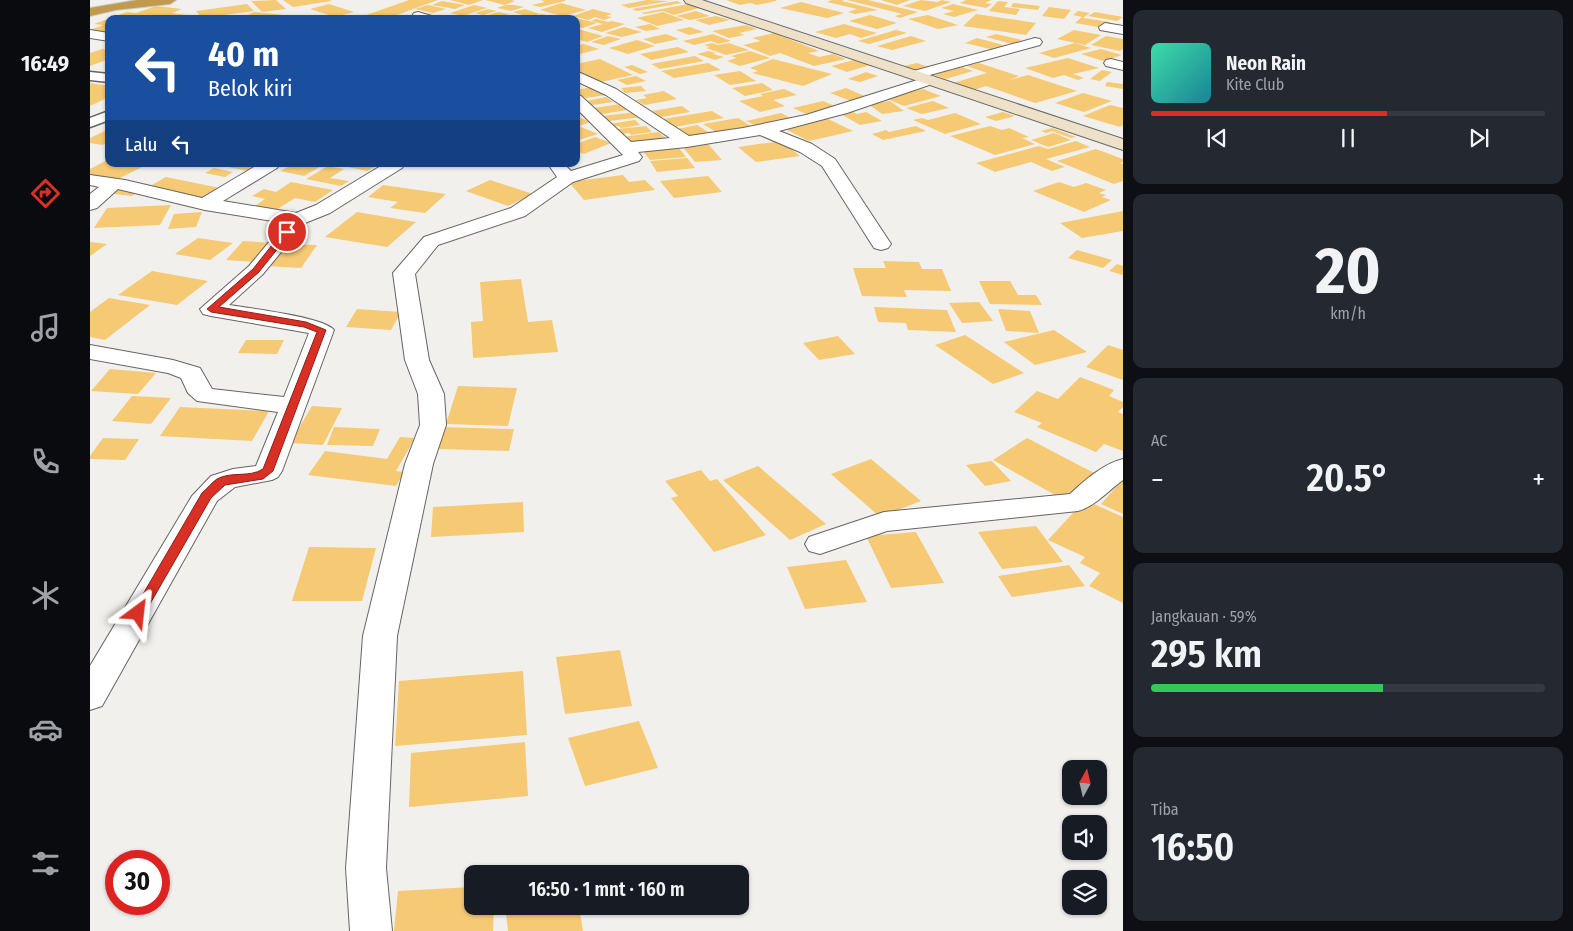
<!DOCTYPE html>
<html lang="id">
<meta charset="utf-8">
<style>
body{margin:0;font-family:"Fira Sans Condensed",sans-serif;background:#242831;color:#f1f3f6;height:100vh;display:flex;flex-direction:column;font-size:19px;white-space:nowrap}
*{box-sizing:border-box;margin:0}
p{font-size:16px;color:#9ea1a6}
.icon{flex:none;width:28px;height:28px;fill:none;stroke:currentColor;stroke-width:2;stroke-linecap:round;stroke-linejoin:round}
.map{position:relative;flex:1;overflow:hidden}
.details{display:flex;flex-direction:column;gap:10px;padding:10px;background:#0d0f14;width:450px}
.details>*{flex:none}
.banner{position:absolute;left:15px;top:15px;width:475px;height:152px;border-radius:10px;box-shadow:0 1px 4px #0004;background:#1a4fa0;color:#fff;overflow:hidden}
.needle{width:32px;rotate:8deg}
.buttons{position:absolute;left:972px;top:760px;display:grid;gap:10px}
.buttons a{display:grid;place-items:center;width:45px;height:45px;border-radius:10px;background:#171b24;box-shadow:0 1px 4px #0004;font-size:25px}
.speed{position:absolute;left:15px;top:850px;display:flex;gap:10px;font-size:25px;font-weight:700;text-align:center}
.speed>*{display:grid;place-content:center;width:65px;height:65px;border-radius:50%;background:#171b24;box-shadow:0 1px 4px #0004;line-height:1}
.speed .limit{border:8px solid #d22;background:#fff;color:#111}
.pin{position:absolute;display:grid;place-items:center;width:42px;height:42px;color:#fff;margin:-21px;border:2px solid #fff;border-radius:50%;box-shadow:0 1px 5px #0007}
.me{position:absolute;width:55px;margin:-28px;rotate:30deg;stroke-linejoin:round;filter:drop-shadow(0 0 4px #0008)}
.turn{display:flex;align-items:center;gap:18px;height:105px;padding:0 20px;font-size:22px}
.turn .icon{width:65px;height:65px;stroke-width:2.5}
.turn b{display:block;font-size:35px;line-height:42px}
.then{display:flex;align-items:center;height:48px;padding:0 20px;background:#0003;gap:10px;font-size:19px}
.big{font-size:38px;font-weight:600;line-height:1.1}
.details .tile{flex:1;display:flex;flex-direction:column;justify-content:center;gap:8px;min-width:0;padding:0 18px;border-radius:10px;background:#242831}
.details .dial{align-items:center;gap:0}
.dial b{font-size:65px;line-height:1}
.song{display:flex;align-items:center;gap:15px}
.cover{width:60px;height:60px;border-radius:8px;background:linear-gradient(135deg,hsl(160 70% 55%),hsl(190 70% 35%))}
.played{height:5px;border-radius:2px;background:linear-gradient(90deg,#d93025 60%,#363941 60%)}
.keys{display:flex;justify-content:space-around;direction:ltr}
.heat{display:flex;justify-content:space-between;align-items:center;font-size:28px;direction:ltr}
.charge{height:8px;border-radius:4px;background:linear-gradient(90deg,#34c759 59%,#363941 0)}
.trip{position:absolute;left:374px;top:865px;width:285px;height:50px;border-radius:10px;background:#171b24;box-shadow:0 1px 4px #0004;font-weight:600;line-height:50px;text-align:center}
main{display:flex;flex:1;min-height:0}
.tabs{display:flex;flex-direction:column;width:90px;justify-content:space-around;align-items:center;background:#090b0e;color:#9ea1a6}
.tabs .icon{width:35px;height:35px}
.tabs .current{color:#d93025}
.tabs b{font-size:22px;color:#f1f3f6}
.map>svg:first-child{display:block}
.building{fill:#f6c974}
.lines{fill:none;stroke-linecap:round;stroke-linejoin:round}
.lane-casing{stroke:#676562;stroke-width:3}
.street-casing{stroke:#676562;stroke-width:2}
.secondary-casing{stroke:#676562;stroke-width:2}
.highway-casing{stroke:#ccc;stroke-width:2}
.lane{fill:#fff;fill-rule:evenodd}
.street{fill:#fff;fill-rule:evenodd}
.secondary{fill:#ede1ca;fill-rule:evenodd}
.highway{fill:#c29a4e;fill-rule:evenodd}
.route{fill:#d93025;stroke:#8d1f18}
</style>
<main>
<nav class="tabs">
<b>16:49</b>
<svg class="icon current" aria-label="directions" viewBox="0 0 24 24"><path d="M12 3l9 9-9 9-9-9zM9 14v-3h6M13 9l2 2-2 2"/></svg>
<svg class="icon" aria-label="music" viewBox="0 0 24 24"><path d="M9 18V5l10-2v13"/><circle cx="6" cy="18" r="3"/><circle cx="16" cy="16" r="3"/></svg>
<svg class="icon" aria-label="phone" viewBox="0 0 24 24"><path d="M5 4h4l2 5-3 2q2 4 5 5l2-3 5 2v4C11 20 4 13 5 4z"/></svg>
<svg class="icon" aria-label="climate" viewBox="0 0 24 24"><path d="M12 3v18M4 7l16 10M4 17L20 7"/></svg>
<svg class="icon" aria-label="car" viewBox="0 0 24 24"><path d="M5 17H2v-5l4-1 3-4h7l3 4 3 1v5h-3M9 17h6M6 11h13"/><circle cx="7" cy="17" r="2"/><circle cx="17" cy="17" r="2"/></svg>
<svg class="icon" aria-label="filters" viewBox="0 0 24 24"><path d="M4 7h16M4 17h16"/><circle cx="9" cy="7" r="2"/><circle cx="15" cy="17" r="2"/></svg>
</nav>
<div class="map">
<svg width="1033" height="931" viewBox="0 0 1033 931">
<rect width="100%" height="100%" fill="#f2f0ec"/>
<g class="building">
<polygon points="186,0 196,9 172,12 161,1"/>
<polygon points="193,0 241,0 241,1 203,7"/>
<polygon points="319,0 348,0 296,19 265,19"/>
<polygon points="360,0 393,0 379,5"/>
<polygon points="395,0 421,0 425,1 415,5"/>
<polygon points="451,0 475,0 475,1 450,7 442,5 455,2"/>
<polygon points="557,0 579,1 539,8 531,5"/>
<polygon points="636,0 686,0 686,1 667,5 660,3 650,5"/>
<polygon points="742,0 754,0 752,1 788,10 765,14 758,12 767,9 737,2"/>
<polygon points="757,0 778,0 828,12 810,18 805,16 812,14"/>
<polygon points="791,0 820,0 807,5"/>
<polygon points="831,0 847,2 852,0 861,2 835,11 813,6"/>
<polygon points="876,0 901,0 895,3 902,4 896,8 870,3"/>
<polygon points="352,1 375,5 365,9 342,5"/>
<polygon points="587,1 592,3 547,11 542,9"/>
<polygon points="908,1 918,2 914,7 930,9 926,15 899,11"/>
<polygon points="711,2 754,13 737,18 690,8"/>
<polygon points="471,3 496,10 472,16 450,10"/>
<polygon points="923,3 950,6 948,10 921,7"/>
<polygon points="157,4 164,11 112,18 106,11"/>
<polygon points="239,4 264,12 245,17 220,9"/>
<polygon points="598,4 609,8 584,15 573,11 555,14 551,13"/>
<polygon points="863,4 888,10 864,17 853,14 864,11 851,8"/>
<polygon points="338,5 356,9 343,13 325,9"/>
<polygon points="384,5 397,8 373,16 360,13"/>
<polygon points="416,5 424,5 434,7 421,11 407,8"/>
<polygon points="66,6 92,9 82,13 104,16 96,19 19,19 19,36 0,33 0,30 13,25 4,24 37,12 46,13"/>
<polygon points="959,7 981,10 974,19 952,16"/>
<polygon points="398,9 407,11 393,15 385,13"/>
<polygon points="435,9 450,14 439,17 423,12"/>
<polygon points="503,9 522,14 516,16 522,17 514,20 505,17 498,20 483,16"/>
<polygon points="606,11 620,16 600,20 586,16"/>
<polygon points="988,11 1000,13 993,18 1020,22 1014,28 985,23 992,17 983,15"/>
<polygon points="164,12 214,17 150,19"/>
<polygon points="408,12 419,14 406,18 395,16"/>
<polygon points="573,12 594,20 567,26 547,18"/>
<polygon points="1005,12 1033,17 1027,21 998,16"/>
<polygon points="452,14 467,18 467,19 441,17"/>
<polygon points="886,14 946,23 936,35 873,26"/>
<polygon points="780,15 807,23 787,29 759,21"/>
<polygon points="838,15 868,25 848,29 818,19"/>
<polygon points="626,16 640,20 619,25 605,20"/>
<polygon points="486,19 486,18 507,23 493,28 486,27"/>
<polygon points="506,19 518,22 522,21 535,24 512,32 498,28 513,24 501,21"/>
<polygon points="560,24 570,29 556,31 545,27"/>
<polygon points="754,24 787,33 771,38 760,34 746,38 725,32"/>
<polygon points="656,25 667,29 649,33 655,35 639,38 622,31"/>
<polygon points="534,27 552,32 532,37 515,33"/>
<polygon points="600,27 614,32 599,35 586,30"/>
<polygon points="488,29 513,36 497,42 486,39 486,30"/>
<polygon points="806,30 817,33 779,44 768,41"/>
<polygon points="984,30 1011,35 995,45 967,39"/>
<polygon points="684,33 729,51 718,53 729,57 743,54 756,59 724,66 690,53 680,56 653,45 671,41 662,38"/>
<polygon points="576,34 589,39 565,44 553,39"/>
<polygon points="623,34 641,41 628,44 621,41 604,45 593,41"/>
<polygon points="906,34 932,40 922,44 896,37"/>
<polygon points="518,36 531,39 514,45 501,42"/>
<polygon points="821,36 836,41 802,50 787,46"/>
<polygon points="1016,36 1033,39 1033,49 1030,51 1001,45"/>
<polygon points="887,38 917,46 904,50 875,43"/>
<polygon points="547,40 565,46 538,54 519,48"/>
<polygon points="622,43 628,45 639,43 659,50 636,55 616,48 620,47 614,45"/>
<polygon points="985,43 1001,48 964,58 949,53"/>
<polygon points="494,44 509,49 486,55 486,46"/>
<polygon points="588,47 599,52 561,60 550,54"/>
<polygon points="12,49 19,50 19,59 0,66 0,53"/>
<polygon points="1011,49 1032,55 1013,61 991,54"/>
<polygon points="618,51 626,53 623,54 634,57 625,60 607,54"/>
<polygon points="660,51 680,58 650,66 637,61 647,58 641,56"/>
<polygon points="605,56 614,61 570,69 561,64"/>
<polygon points="978,58 1009,68 983,74 994,78 988,80 974,75 963,78 935,68"/>
<polygon points="510,59 543,75 511,82 486,70 486,64"/>
<polygon points="683,59 742,74 713,86 662,73 668,71 660,68"/>
<polygon points="764,60 780,65 757,72 741,66"/>
<polygon points="618,63 631,70 584,78 571,71"/>
<polygon points="827,63 838,67 824,70 814,66"/>
<polygon points="889,63 929,76 919,80 938,75 987,91 945,103 896,86 884,90 863,83 897,73 877,66"/>
<polygon points="542,65 558,72 550,74 534,67"/>
<polygon points="872,67 883,71 856,79 844,75"/>
<polygon points="1012,70 1022,72 1010,81 1000,79"/>
<polygon points="650,71 666,81 640,85 624,75"/>
<polygon points="776,72 788,76 770,82 758,79"/>
<polygon points="546,76 556,81 537,85 527,80"/>
<polygon points="1017,82 1033,84 1033,89 1015,86"/>
<polygon points="0,83 19,86 19,97 0,106"/>
<polygon points="672,83 683,90 655,96 642,88"/>
<polygon points="551,86 556,91 535,93 531,88"/>
<polygon points="502,87 516,95 496,98 486,93 486,90"/>
<polygon points="756,88 777,97 761,101 740,93"/>
<polygon points="694,89 707,95 683,100 695,106 670,112 649,101 673,96 670,94"/>
<polygon points="833,89 851,96 814,106 795,98"/>
<polygon points="574,91 587,99 555,105 545,100 557,98 553,95"/>
<polygon points="993,93 1022,101 994,112 965,103"/>
<polygon points="516,97 523,102 503,105 496,101"/>
<polygon points="733,101 747,107 716,114 703,108"/>
<polygon points="800,101 814,111 792,114 778,104"/>
<polygon points="843,101 859,108 832,114 816,108"/>
<polygon points="537,103 544,109 512,114 504,108"/>
<polygon points="1020,105 1033,108 1033,125 1030,127 993,116"/>
<polygon points="592,106 600,112 571,117 562,111"/>
<polygon points="759,110 767,114 776,112 792,121 770,125 747,112"/>
<polygon points="622,111 634,118 585,127 573,119"/>
<polygon points="546,112 552,117 519,121 513,116"/>
<polygon points="913,112 925,116 906,121 895,117"/>
<polygon points="691,113 704,120 669,127 656,121"/>
<polygon points="865,113 891,124 855,134 823,120 832,118 838,120"/>
<polygon points="486,116 501,122 486,127"/>
<polygon points="648,118 664,128 629,134 613,124"/>
<polygon points="736,118 763,131 719,141 693,128"/>
<polygon points="545,120 550,125 531,128 529,126 522,127 519,124"/>
<polygon points="607,125 623,135 598,140 582,130"/>
<polygon points="556,126 562,132 541,135 539,133 532,134 527,129"/>
<polygon points="826,126 836,131 793,140 782,134 796,130 799,132"/>
<polygon points="900,126 912,130 919,128 939,137 932,138 945,144 905,155 860,136"/>
<polygon points="491,127 508,134 486,141 486,129"/>
<polygon points="962,128 986,137 981,138 962,131 956,133 951,131"/>
<polygon points="19,129 19,142 12,145 0,143 0,138"/>
<polygon points="568,132 578,140 543,146 533,137"/>
<polygon points="964,133 981,140 958,147 941,140"/>
<polygon points="505,137 521,143 494,154 486,151 486,144"/>
<polygon points="691,141 710,156 666,162 648,147"/>
<polygon points="986,141 1000,147 956,159 975,167 962,171 941,162 905,172 886,163 949,146 958,149"/>
<polygon points="618,144 632,160 605,162 592,146"/>
<polygon points="588,147 596,157 560,160 552,150"/>
<polygon points="1006,149 1033,159 1033,162 1030,163 1033,164 1033,181 1024,184 967,161"/>
<polygon points="597,158 605,168 567,172 560,161"/>
<polygon points="19,159 19,164 58,164 22,182 0,177 0,169"/>
<polygon points="145,164 176,164 164,172 138,167"/>
<polygon points="204,164 225,164 233,165 214,176 190,171"/>
<polygon points="256,164 289,164 277,171 253,166"/>
<polygon points="238,166 254,169 240,178 259,181 251,186 216,179"/>
<polygon points="124,168 143,172 135,177 115,173"/>
<polygon points="533,175 539,182 555,180 565,190 494,200 479,182"/>
<polygon points="618,176 632,192 584,198 570,181"/>
<polygon points="76,177 130,188 110,199 55,189"/>
<polygon points="400,180 443,194 418,206 376,191"/>
<polygon points="201,182 243,190 225,202 205,198 186,210 165,206 175,199 162,196 174,189 186,192"/>
<polygon points="969,182 984,187 996,183 1016,190 1009,193 1016,195 1012,197 1021,200 994,212 943,191"/>
<polygon points="293,185 356,194 335,213 300,208 308,202 278,197"/>
<polygon points="26,186 52,189 42,196 16,193"/>
<polygon points="81,205 70,225 4,228 17,208"/>
<polygon points="1033,211 1033,231 992,238 970,223"/>
<polygon points="112,212 106,227 78,229 84,214"/>
<polygon points="267,212 326,222 297,247 235,237"/>
<polygon points="108,238 143,243 120,260 85,254"/>
<polygon points="153,241 183,243 166,262 136,260"/>
<polygon points="0,242 17,244 0,256"/>
<polygon points="194,244 227,245 211,268 177,266"/>
<polygon points="987,250 1022,260 1013,268 978,258"/>
<polygon points="793,261 829,262 832,269 852,269 861,291 814,290 817,297 772,296 763,268 796,268"/>
<polygon points="1027,264 1033,266 1033,275 1019,271"/>
<polygon points="62,271 118,281 87,305 28,295"/>
<polygon points="431,279 438,322 462,320 468,352 383,358 381,322 393,321 390,282"/>
<polygon points="889,281 920,281 928,295 946,295 952,305 900,304"/>
<polygon points="19,298 60,305 15,340 0,337 0,312"/>
<polygon points="889,302 903,321 872,323 859,303"/>
<polygon points="784,307 857,310 866,332 818,330 816,323 788,322"/>
<polygon points="267,309 311,312 301,330 256,327"/>
<polygon points="908,309 940,311 949,333 916,331"/>
<polygon points="964,330 997,352 945,365 914,342"/>
<polygon points="875,335 934,373 903,384 845,345"/>
<polygon points="748,336 765,354 729,360 713,343"/>
<polygon points="156,340 194,340 187,354 148,353"/>
<polygon points="1018,345 1033,350 1033,380 996,367"/>
<polygon points="20,369 66,373 48,394 1,391"/>
<polygon points="990,377 1024,390 1019,396 1033,402 1033,407 1028,412 1033,414 1033,451 1014,444 1006,452 947,427 952,423 924,412 947,391 968,399"/>
<polygon points="368,386 427,388 418,426 356,424"/>
<polygon points="42,396 81,398 61,424 22,421"/>
<polygon points="222,406 252,408 233,445 200,443"/>
<polygon points="90,407 179,411 162,441 70,436"/>
<polygon points="244,427 290,429 283,446 237,445"/>
<polygon points="352,427 424,429 419,451 346,449"/>
<polygon points="310,437 325,438 306,471 314,472 306,486 218,475 235,451 297,459"/>
<polygon points="13,438 49,439 35,460 0,459 0,456"/>
<polygon points="937,438 1006,474 972,499 903,460"/>
<polygon points="781,459 831,501 790,517 741,474"/>
<polygon points="902,461 921,481 895,486 876,465"/>
<polygon points="668,466 736,524 700,540 633,480"/>
<polygon points="611,470 620,481 627,479 676,535 624,552 581,498 588,496 575,481"/>
<polygon points="1033,479 1033,514 1011,504"/>
<polygon points="995,500 1033,517 1033,603 999,586 1010,573 990,563 995,557 958,540"/>
<polygon points="433,502 434,532 341,537 343,507"/>
<polygon points="946,526 973,562 912,569 888,532"/>
<polygon points="826,532 854,583 801,588 776,536"/>
<polygon points="219,547 286,548 272,601 202,601"/>
<polygon points="756,560 777,602 715,609 697,567"/>
<polygon points="979,565 995,586 922,597 908,576"/>
<polygon points="530,650 542,706 475,714 466,657"/>
<polygon points="433,671 437,735 305,746 309,681"/>
<polygon points="549,721 568,768 495,786 478,738"/>
<polygon points="435,742 438,796 319,807 321,753"/>
<polygon points="483,865 484,874 431,874 431,873"/>
<polygon points="382,887 382,906 404,906 403,931 304,931 308,891"/>
<polygon points="415,906 489,906 493,931 418,931"/>
</g>
<g class="lines">
<defs>
<g id="lane">
<polygon points="0,72 19,74 19,82 0,80"/>
<polygon points="19,111 19,120 0,127 0,118"/>
</g>
<g id="street">
<polygon points="328,12 342,16 343,19 324,19 322,16 324,13"/>
<polygon points="1015,23 1033,26 1033,34 1010,30 1009,27"/>
<polygon points="0,30 19,33 19,41 0,38"/>
<polygon points="945,38 950,39 952,42 950,45 825,79 820,78 818,75 820,72"/>
<polygon points="1021,59 1033,62 1033,70 1016,66 1014,63 1016,60"/>
<polygon points="486,71 526,89 599,136 653,128 716,115 840,76 845,77 847,80 845,83 757,113 689,131 722,144 745,159 801,244 798,248 791,250 784,248 732,166 710,152 670,135 597,147 548,152 552,157 549,161 483,182 435,216 348,245 325,274 339,360 354,394 356,425 343,464 307,636 296,868 302,931 260,931 256,868 273,636 315,464 330,425 328,394 315,360 303,273 334,237 421,208 467,177 458,164 474,164 481,171 533,155 486,108 486,94 491,96 541,142 580,138 516,95 486,81"/>
<path d="M169,164H190L187,168L133,201L206,213L226,205L294,164H315L312,168L240,213L215,223L173,274L139,305C158,308 234,317 244,330L192,471L188,477L182,480L145,487L127,501L12,706L0,710V666L102,496L121,476L143,469L166,466L188,412L107,401L98,393L91,378L78,373L0,359V345L83,360L110,368L122,389L194,397L219,333L121,316L113,314L110,309L159,266L195,223L115,210L28,189L7,208L0,210V194L9,187L0,185V175L35,180L112,198Z"/>
<path d="M1033,459V480C1019,490 1004,507 988,511L797,531L730,554L719,551L715,544L719,537L794,512L980,494C995,480 1013,464 1033,459Z"/>
</g>
<polygon id="secondary" points="594,0 612,0 1033,139 1033,150 596,3"/>
<polygon id="highway" points="47,0 86,0 80,4 26,10 0,16 0,8"/>
</defs>
<use href="#lane" class="lane-casing"/>
<use href="#street" class="street-casing"/>
<use href="#secondary" class="secondary-casing"/>
<use href="#highway" class="highway-casing"/>
<use href="#lane" class="lane"/>
<use href="#street" class="street"/>
<use href="#secondary" class="secondary"/>
<use href="#highway" class="highway"/>
</g>
<path class="route" d="M194,230L201,232L169,272L129,307L216,322L236,330L183,471L173,479L135,485L121,498L53,616H44L42,613L112,493C117,489 122,482 127,479C141,471 159,478 173,469L225,337L227,332L214,327L121,312L117,309L163,269Z"/>
</svg>
<div class="buttons">
<a><svg class="needle" viewBox="-14 -14 28 28"><path d="M0-13l5 13h-10z" fill="#e53935"/><path d="M0 13l5-13h-10z" fill="#9ea1a6"/></svg></a>
<a><svg class="icon" aria-label="sound" viewBox="0 0 24 24"><path d="M4 9h4l5-4v14l-5-4H4zM17 9q2 3 0 6"/></svg></a>
<a><svg class="icon" aria-label="layers" viewBox="0 0 24 24"><path d="M12 4l9 5-9 5-9-5zM3 14l9 5 9-5"/></svg></a>
</div>
<div class="speed"><div class="limit">30</div></div>
<div class="pin" style="left:197px;top:232px;background:#d93025"><svg class="icon" aria-label="arrive" viewBox="0 0 24 24"><path d="M6 21V4h12l-3 4 3 4H6"/></svg></div>
<svg class="me" style="left:48px;top:613px" viewBox="-20 -20 40 40"><path d="M0-17L14 15 0 8-14 15z" fill="#d93025" stroke="#fff" stroke-width="4"/></svg>
<div class="trip">16:50 · 1 mnt · 160 m</div>
<div class="banner">
<div class="turn"><svg class="icon" aria-label="left" viewBox="0 0 24 24"><path d="M17 20v-9H6M10 6l-5 5 5 5"/></svg><div><b>40 m</b>Belok kiri</div></div>
<div class="then">Lalu<svg class="icon" aria-label="left" viewBox="0 0 24 24"><path d="M17 20v-9H6M10 6l-5 5 5 5"/></svg></div>
</div>
</div>
<section class="details">
<div class="tile">
<div class="song"><i class="cover"></i><div><b>Neon Rain</b><p>Kite Club</p></div></div>
<div class="played"></div>
<div class="keys"><svg class="icon" aria-label="previous" viewBox="0 0 24 24"><path d="M18 5L8 12l10 7zM5 5v14"/></svg><svg class="icon" aria-label="pause" viewBox="0 0 24 24"><path d="M8 5v14M16 5v14"/></svg><svg class="icon" aria-label="next" viewBox="0 0 24 24"><path d="M6 5l10 7-10 7zM19 5v14"/></svg></div>
</div>
<div class="tile dial"><b>20</b><p>km/h</p></div>
<div class="tile"><p>AC</p>
<div class="heat"><a>−</a><b class="big">20.5°</b><a>+</a></div>
</div>
<div class="tile"><p>Jangkauan · 59%</p><b class="big">295 km</b><div class="charge"></div></div>
<div class="tile"><p>Tiba</p><b class="big">16:50</b></div>
</section>
</main>
